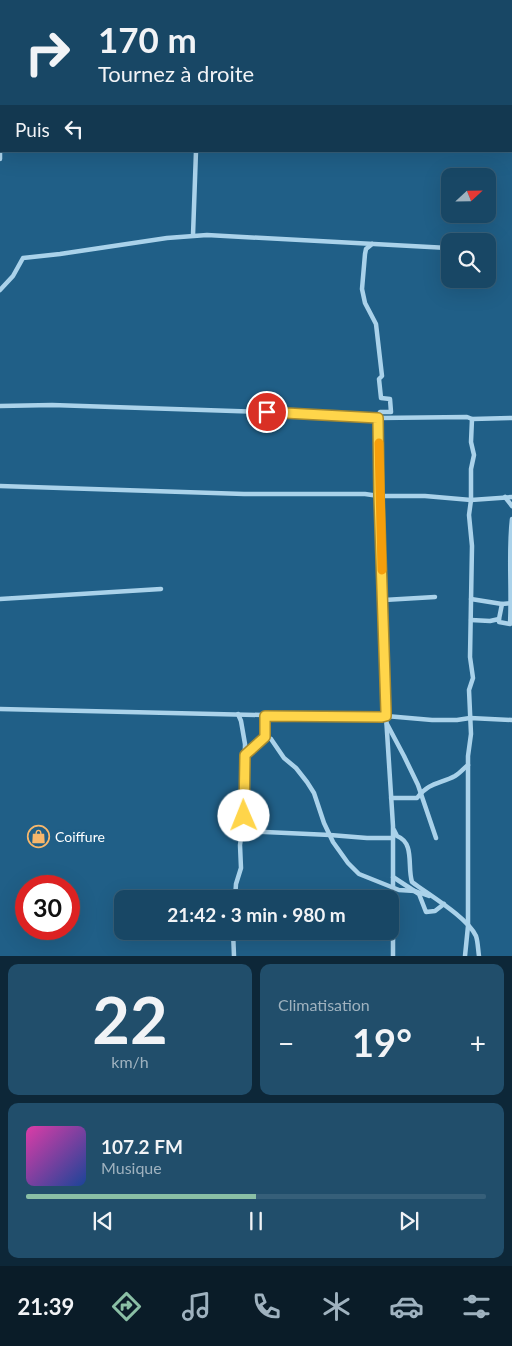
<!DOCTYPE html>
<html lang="fr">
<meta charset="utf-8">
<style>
body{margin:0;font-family:Lato,sans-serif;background:#214e6b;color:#f1f3f6;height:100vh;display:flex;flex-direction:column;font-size:19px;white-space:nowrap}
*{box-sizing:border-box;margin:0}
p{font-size:16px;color:#9fb2bf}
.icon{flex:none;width:28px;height:28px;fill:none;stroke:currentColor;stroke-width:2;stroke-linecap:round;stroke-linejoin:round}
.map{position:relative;height:956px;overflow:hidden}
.side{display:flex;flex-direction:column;gap:8px;padding:8px;background:#0d2738;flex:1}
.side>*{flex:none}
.top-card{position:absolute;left:0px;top:0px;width:512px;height:152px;box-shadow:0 5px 20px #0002,0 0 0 1px #365f79;background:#184765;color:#f1f3f6;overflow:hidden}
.needle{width:32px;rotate:68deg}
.fabs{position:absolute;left:441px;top:168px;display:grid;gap:10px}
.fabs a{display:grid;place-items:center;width:55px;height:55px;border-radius:10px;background:#184765;box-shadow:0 5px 20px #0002,0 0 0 1px #365f79;font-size:25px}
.speed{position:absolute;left:15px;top:875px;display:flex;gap:10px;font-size:25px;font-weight:700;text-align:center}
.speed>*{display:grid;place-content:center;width:65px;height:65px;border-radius:50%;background:#184765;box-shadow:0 5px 20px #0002,0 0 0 1px #365f79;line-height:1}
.speed .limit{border:8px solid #d22;background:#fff;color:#111}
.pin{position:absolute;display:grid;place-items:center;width:42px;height:42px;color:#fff;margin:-21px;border:2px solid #fff;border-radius:50%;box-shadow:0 1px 5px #0007}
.me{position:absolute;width:55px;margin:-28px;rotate:359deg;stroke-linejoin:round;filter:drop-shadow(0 0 4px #0008)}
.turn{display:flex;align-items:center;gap:18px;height:105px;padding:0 15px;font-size:22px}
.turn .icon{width:65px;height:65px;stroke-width:2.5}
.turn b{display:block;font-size:35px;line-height:42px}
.then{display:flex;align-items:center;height:48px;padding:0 15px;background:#0003;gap:10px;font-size:19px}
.big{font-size:38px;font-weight:700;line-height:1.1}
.side .tile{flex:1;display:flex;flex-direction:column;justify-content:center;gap:8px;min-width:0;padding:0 18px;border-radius:10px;background:#214e6b}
.side .dial{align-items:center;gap:0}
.dial b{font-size:65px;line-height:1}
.song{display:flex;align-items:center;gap:15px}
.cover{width:60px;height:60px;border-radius:8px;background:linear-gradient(135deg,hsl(320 70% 55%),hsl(220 70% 35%))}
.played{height:5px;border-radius:2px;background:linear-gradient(90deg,#8abfa5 50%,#365f79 50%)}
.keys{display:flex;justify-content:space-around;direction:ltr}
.heat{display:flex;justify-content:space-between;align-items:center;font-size:28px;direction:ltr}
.side .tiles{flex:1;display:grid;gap:8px;grid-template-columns:1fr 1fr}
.tile:last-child{grid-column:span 2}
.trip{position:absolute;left:114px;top:890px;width:285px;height:50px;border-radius:10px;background:#184765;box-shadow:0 5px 20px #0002,0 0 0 1px #365f79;font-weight:700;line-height:50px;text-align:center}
.tabs{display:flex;height:80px;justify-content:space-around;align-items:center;background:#0a1c28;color:#9fb2bf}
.tabs .icon{width:35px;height:35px}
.tabs .on{color:#8abfa5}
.tabs b{font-size:22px;color:#f1f3f6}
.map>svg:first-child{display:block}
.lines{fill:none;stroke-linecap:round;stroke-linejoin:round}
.minor{stroke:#aad2ea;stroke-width:4.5}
.route-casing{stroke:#a68a30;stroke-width:12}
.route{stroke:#ffd54a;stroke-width:9}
.slow{stroke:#f59e0b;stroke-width:9}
.labels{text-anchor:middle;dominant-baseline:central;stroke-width:5;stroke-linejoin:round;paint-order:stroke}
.poi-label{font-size:14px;fill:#fff;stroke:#205f87;text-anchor:start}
</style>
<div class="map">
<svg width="512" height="956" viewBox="0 0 512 956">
<rect width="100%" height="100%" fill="#205f87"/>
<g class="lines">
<g class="minor">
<polyline points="95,0 95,1"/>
<polyline points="178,0 178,1"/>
<polyline points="382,1 391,0"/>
<polyline points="0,44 1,44"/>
<polyline points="0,100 0,159"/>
<polyline points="511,133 512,133"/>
<polyline points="193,235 196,151"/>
<polyline points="372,244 366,249 365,254 362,289 365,303 376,324 382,376 379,379 381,398 390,399 391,412 380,412 378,418 379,496 425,496 471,500 512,497"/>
<polyline points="0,290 13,276 23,258 60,254 167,238 207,235 448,248"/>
<polyline points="0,406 52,405 267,412 378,418 467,417 472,419 471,442 474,455 471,469 471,500 469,515 472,546 470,657 473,678 469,690 471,734 468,756 468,926 465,956"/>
<polyline points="472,419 512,418"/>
<polyline points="0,486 244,494 365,494 379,496 386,711 386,716 382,717 346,717 0,709"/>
<polyline points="505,497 512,506"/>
<polyline points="0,599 161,589"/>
<polyline points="471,599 502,604 512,603"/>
<polyline points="384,600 435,597"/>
<polyline points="499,619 502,604"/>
<path d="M471,620L490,621L499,619V622L510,624C512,589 508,554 512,519"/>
<polyline points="265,717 265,737 271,739 284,758 296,768 307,782 314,793 324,823 333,842 348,863 359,874 399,890 415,891 429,896"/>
<polyline points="387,724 404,756 418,785 436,838"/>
<polyline points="245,755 265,737"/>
<path d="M391,798H417C429,782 440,784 455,776C460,773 464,768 468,765"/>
<path d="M394,830L397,836C415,843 407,866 412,882C429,895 467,917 476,936C478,942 478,950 479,956"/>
<polyline points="241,831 330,835 367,838 393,838"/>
<polyline points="393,877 419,894 426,912 435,911 444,904"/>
<polyline points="235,899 236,884 241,868 240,845 244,816 245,744 241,721 238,714"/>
<polyline points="233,931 234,956"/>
<polyline points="393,956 393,826 386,716 432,720 457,720 470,718 512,720"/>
</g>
</g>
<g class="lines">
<defs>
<polyline id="route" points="244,816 245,755 265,737 265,716 382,717 386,716 386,711 379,496 378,418 267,412"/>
</defs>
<use href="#route" class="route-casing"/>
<use href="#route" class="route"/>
<polyline class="slow" points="379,443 382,570"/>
</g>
<defs>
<symbol id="shop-ring" viewBox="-11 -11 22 22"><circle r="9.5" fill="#205f87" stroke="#f7b76b" stroke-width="1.5"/><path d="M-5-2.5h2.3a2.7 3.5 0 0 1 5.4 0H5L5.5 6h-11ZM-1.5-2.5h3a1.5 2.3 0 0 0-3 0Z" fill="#f7b76b"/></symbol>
</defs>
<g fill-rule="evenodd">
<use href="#shop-ring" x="26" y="824" width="25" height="25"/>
</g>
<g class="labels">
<g class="poi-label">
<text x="55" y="836">Coiffure</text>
</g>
</g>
</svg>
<div class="fabs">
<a><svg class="needle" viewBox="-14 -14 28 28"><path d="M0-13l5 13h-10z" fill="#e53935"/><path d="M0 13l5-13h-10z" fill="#9fb2bf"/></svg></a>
<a><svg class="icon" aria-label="search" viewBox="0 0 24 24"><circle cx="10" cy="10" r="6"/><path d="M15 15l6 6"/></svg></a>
</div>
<div class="speed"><div class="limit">30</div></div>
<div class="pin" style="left:267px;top:412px;background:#d93025"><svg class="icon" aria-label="arrive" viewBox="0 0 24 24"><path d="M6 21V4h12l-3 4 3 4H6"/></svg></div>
<svg class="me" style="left:244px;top:816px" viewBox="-20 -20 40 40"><circle r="19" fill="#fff"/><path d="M0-13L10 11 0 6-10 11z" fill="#ffd54a"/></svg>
<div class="trip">21:42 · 3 min · 980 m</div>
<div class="top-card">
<div class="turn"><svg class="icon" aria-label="right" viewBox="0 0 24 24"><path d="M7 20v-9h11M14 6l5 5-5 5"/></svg><div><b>170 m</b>Tournez à droite</div></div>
<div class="then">Puis<svg class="icon" aria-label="left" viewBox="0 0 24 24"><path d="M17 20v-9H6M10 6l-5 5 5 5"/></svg></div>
</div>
</div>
<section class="side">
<div class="tiles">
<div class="tile dial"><b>22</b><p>km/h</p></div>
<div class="tile"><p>Climatisation</p>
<div class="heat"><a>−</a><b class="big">19°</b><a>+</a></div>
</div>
<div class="tile">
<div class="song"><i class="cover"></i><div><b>107.2 FM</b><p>Musique</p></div></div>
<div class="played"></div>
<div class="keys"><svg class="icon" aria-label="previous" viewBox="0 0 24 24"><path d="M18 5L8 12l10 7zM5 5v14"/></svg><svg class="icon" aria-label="pause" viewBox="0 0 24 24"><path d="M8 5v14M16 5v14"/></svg><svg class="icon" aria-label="next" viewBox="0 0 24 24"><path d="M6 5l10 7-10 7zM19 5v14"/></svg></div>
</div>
</div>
</section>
<nav class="tabs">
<b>21:39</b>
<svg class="icon on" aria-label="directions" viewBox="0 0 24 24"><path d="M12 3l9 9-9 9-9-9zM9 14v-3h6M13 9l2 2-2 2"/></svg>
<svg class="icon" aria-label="music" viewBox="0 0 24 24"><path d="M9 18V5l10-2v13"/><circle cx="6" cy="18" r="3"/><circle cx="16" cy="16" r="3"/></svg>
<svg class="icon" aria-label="phone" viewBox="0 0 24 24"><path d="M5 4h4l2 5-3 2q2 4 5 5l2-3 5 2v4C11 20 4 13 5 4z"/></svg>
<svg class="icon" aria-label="climate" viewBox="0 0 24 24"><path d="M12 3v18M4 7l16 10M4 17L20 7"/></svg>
<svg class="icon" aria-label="car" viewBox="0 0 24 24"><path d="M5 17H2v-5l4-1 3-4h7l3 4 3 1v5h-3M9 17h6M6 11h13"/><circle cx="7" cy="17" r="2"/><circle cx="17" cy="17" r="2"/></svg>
<svg class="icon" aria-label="filters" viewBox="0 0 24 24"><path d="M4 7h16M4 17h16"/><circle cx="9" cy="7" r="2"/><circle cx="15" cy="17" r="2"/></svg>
</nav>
